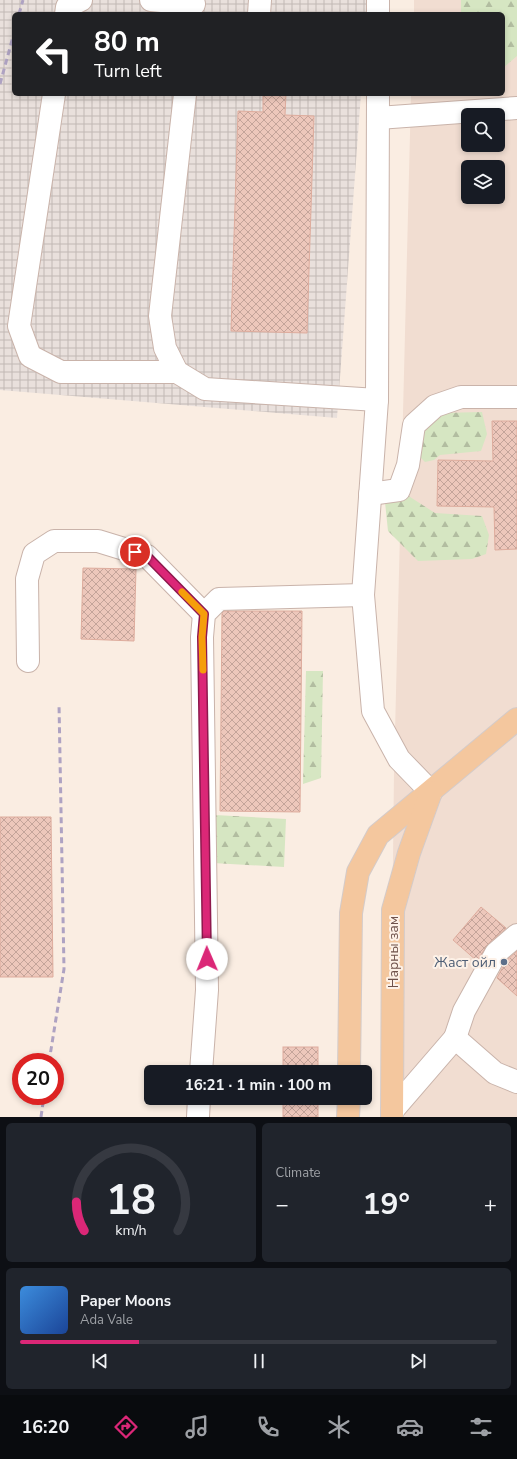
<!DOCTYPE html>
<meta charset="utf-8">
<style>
body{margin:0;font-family:"Nunito Sans",sans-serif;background:#20242c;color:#f1f3f6;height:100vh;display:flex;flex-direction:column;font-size:15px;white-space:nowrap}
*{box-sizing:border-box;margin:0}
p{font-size:13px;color:#9ea1a6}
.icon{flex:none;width:22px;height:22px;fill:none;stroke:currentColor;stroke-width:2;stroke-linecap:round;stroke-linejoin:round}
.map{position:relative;height:1117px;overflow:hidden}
.drawer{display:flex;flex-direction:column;gap:6px;padding:6px;background:#0d0f14;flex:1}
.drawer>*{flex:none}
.hud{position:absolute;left:12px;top:12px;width:493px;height:84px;border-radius:6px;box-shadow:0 2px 6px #0003;background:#202124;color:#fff;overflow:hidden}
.tools{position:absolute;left:461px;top:108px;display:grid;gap:8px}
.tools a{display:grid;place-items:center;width:44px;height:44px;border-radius:6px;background:#171b24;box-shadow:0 2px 6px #0003;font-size:20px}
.speed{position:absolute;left:12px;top:1053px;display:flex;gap:8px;font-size:20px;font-weight:700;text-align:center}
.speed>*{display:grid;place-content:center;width:52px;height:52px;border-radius:50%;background:#171b24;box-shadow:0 2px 6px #0003;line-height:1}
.speed .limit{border:6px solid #d22;background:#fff;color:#111}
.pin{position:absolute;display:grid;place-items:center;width:34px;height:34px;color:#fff;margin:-17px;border:2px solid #fff;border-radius:50%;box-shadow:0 1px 4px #0007}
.me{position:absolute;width:44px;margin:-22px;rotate:359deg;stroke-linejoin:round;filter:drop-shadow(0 0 3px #0008)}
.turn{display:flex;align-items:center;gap:14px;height:84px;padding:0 16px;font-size:18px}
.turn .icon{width:52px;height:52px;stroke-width:2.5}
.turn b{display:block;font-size:28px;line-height:34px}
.big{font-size:30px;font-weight:700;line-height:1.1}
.drawer .tile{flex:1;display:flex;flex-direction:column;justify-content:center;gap:6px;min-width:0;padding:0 14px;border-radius:6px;background:#20242c}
.drawer .dial{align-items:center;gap:0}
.dial svg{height:104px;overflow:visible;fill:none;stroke:#363941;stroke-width:7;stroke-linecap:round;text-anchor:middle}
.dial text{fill:#f1f3f6;stroke:none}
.song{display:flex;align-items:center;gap:12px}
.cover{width:48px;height:48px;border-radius:6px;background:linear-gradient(135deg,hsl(210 70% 55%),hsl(220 70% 35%))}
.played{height:4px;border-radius:2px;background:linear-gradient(90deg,#db2777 25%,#363941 25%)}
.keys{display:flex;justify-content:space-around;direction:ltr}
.heat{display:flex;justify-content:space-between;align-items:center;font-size:22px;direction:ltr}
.drawer .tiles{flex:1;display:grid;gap:6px;grid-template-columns:1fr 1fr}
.tile:last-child{grid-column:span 2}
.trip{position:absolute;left:144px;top:1065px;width:228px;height:40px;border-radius:6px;background:#171b24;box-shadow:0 2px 6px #0003;font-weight:700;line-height:40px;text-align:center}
.tab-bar{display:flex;height:64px;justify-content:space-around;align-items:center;background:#090b0e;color:#9ea1a6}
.tab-bar .icon{width:28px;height:28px}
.tab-bar .active{color:#db2777}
.tab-bar b{font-size:18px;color:#f1f3f6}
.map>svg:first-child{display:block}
.residential{fill:#f1ddd1;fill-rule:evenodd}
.industrial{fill:url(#industrial-grid)}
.forest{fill:url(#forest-firs)}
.building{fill:url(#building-cross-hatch);stroke:#deac9d}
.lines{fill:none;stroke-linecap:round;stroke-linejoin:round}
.minor-casing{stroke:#c9b3aa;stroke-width:24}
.major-casing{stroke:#d4cbc9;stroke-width:24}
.minor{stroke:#fff;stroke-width:22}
.major{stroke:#f4c79e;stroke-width:22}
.rail{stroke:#aea2c2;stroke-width:3;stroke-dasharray:6 4;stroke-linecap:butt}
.route-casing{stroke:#8e194d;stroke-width:10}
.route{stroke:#db2777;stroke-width:7}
.slow{stroke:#f59e0b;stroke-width:7}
.service-dot{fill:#5c6f8a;stroke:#fdf1e7;stroke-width:1.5}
.labels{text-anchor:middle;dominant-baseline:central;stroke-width:4;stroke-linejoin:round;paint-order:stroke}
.street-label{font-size:14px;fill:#6f524b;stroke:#fdf1e7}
.service-label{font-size:14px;fill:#4e5e75;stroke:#fdf1e7;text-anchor:end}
</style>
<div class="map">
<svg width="517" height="1117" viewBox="0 0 517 1117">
<defs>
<pattern id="industrial-grid" width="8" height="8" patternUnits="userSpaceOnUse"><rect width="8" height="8" fill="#e9e0dc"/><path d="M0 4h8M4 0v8" fill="none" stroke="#c1b8b4"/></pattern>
<pattern id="forest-firs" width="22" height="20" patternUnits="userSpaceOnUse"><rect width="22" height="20" fill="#d6e6c2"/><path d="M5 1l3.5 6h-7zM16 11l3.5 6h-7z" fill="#b2bda0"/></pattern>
<pattern id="building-cross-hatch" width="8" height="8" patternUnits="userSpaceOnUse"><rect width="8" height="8" fill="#edc7bb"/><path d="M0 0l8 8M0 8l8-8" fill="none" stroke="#c4a49a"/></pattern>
</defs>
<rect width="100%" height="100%" fill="#faede2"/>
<path class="residential" d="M414,0H517V1117H390L394,772L411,94H503V14H414ZM468,115H498V145H468ZM468,167H498V197H468Z"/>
<polygon class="industrial" points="0,0 368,0 367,14 14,14 14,94 361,94 337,418 0,390"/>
<g class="forest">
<polygon points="461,0 517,0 517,56 503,68 503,14 461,14"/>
<polygon points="482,412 487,434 481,451 440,455 434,460 425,462 417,454 415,443 440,413"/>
<polygon points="407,495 435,513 482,516 489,535 486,554 472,559 418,561 388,531 385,502"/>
<polygon points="306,671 323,671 321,778 303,784"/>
<polygon points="215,815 286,819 284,867 213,863"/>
</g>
<g class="building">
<polygon points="263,94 286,94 285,115 314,116 307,333 231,331 238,111 263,112"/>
<polygon points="492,421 517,421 517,549 495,550 494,507 437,506 438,460 493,461"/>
<polygon points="83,568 136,569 134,641 81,639"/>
<polygon points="224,611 302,611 300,812 220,811 222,613"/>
<polygon points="0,817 51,817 53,977 0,977"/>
<polygon points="481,907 506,928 488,944 477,961 453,940"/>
<polygon points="517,951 517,996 497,978 506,961"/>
<rect x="283" y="1047" width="35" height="25"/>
<rect x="283" y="1098" width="35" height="19"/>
</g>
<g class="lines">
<defs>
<g id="minor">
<polyline points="151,0 194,4"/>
<polyline points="66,14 67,7 81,0"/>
<polyline points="259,14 260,0"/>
<polyline points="378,14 378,0"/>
<polyline points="54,94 19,326 30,356 61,372 177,372"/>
<polyline points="185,94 160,316 165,348 177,372 205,389 377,400"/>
<polyline points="378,94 377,400 363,595 373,711 399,759 431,792"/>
<polyline points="378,118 517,108"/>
<polyline points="370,494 399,490 408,465 414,425 435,406 461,397 517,397"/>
<polyline points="28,661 27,579 34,554 54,541 98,541 147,556 204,614"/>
<polyline points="455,1038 464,1011 496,953 517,935"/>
<polyline points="201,1072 207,990 202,637 204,614 219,599 363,595"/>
<polyline points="392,1111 455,1038 495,1073 517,1082"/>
<polyline points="198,1117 199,1098"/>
</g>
<g id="major">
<polyline points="349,1072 351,913 358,872 378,835 517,719"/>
<polyline points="348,1117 349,1098"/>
<polyline points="392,1117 393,910 409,853 431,792"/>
</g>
</defs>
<use href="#minor" class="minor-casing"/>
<use href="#major" class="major-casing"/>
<use href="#minor" class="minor"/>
<use href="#major" class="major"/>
<g class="rail">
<polyline points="19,14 23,0"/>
<polyline points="0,84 14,33"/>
<polyline points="49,1062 64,969 59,704"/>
<polyline points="41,1117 44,1096"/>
</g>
</g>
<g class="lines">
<defs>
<polyline id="route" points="135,552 147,556 204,614 202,637 207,959"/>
</defs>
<use href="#route" class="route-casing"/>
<use href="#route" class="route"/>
<polyline class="slow" points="182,592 204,614 202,637 203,670"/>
</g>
<circle class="service-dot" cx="504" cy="962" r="4"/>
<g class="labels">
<g class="street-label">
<text transform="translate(393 952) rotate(-90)">Нарны зам</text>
</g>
<g class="service-label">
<text x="496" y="962">Жаст ойл</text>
</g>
</g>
</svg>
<div class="tools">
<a><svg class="icon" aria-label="search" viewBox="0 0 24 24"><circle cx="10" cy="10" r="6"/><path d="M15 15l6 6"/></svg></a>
<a><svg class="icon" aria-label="layers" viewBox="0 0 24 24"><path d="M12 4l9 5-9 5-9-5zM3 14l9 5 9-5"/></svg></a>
</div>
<div class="speed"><div class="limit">20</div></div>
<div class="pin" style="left:135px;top:552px;background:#d93025"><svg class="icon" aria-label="arrive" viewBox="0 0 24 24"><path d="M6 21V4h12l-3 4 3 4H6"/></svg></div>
<svg class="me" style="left:207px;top:959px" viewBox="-20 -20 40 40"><circle r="19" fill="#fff"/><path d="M0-13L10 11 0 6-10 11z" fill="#db2777"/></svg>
<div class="trip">16:21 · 1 min · 100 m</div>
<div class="hud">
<div class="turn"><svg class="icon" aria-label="left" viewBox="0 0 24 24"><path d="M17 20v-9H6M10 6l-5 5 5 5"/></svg><div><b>80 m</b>Turn left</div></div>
</div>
</div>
<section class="drawer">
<div class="tiles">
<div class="tile dial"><svg viewBox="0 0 100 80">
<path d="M14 69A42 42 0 1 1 86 69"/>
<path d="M14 69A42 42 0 0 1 8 47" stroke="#db2777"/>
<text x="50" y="56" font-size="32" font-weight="700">18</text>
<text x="50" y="72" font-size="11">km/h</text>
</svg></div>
<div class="tile"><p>Climate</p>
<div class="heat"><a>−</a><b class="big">19°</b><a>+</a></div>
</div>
<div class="tile">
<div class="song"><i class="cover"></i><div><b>Paper Moons</b><p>Ada Vale</p></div></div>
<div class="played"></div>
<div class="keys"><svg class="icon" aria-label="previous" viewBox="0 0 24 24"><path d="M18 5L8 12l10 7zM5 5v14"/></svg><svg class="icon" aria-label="pause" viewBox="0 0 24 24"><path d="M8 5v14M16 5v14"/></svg><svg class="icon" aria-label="next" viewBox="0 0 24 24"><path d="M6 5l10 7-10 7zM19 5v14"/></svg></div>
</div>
</div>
</section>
<nav class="tab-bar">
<b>16:20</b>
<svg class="icon active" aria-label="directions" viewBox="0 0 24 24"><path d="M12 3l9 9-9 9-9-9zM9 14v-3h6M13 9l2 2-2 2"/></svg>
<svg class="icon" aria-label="music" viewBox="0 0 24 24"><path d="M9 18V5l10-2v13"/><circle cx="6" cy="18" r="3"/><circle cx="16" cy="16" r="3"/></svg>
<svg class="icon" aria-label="phone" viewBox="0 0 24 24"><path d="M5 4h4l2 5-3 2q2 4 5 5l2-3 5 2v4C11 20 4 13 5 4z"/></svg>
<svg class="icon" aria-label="climate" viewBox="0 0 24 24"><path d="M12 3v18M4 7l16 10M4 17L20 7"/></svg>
<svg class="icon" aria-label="car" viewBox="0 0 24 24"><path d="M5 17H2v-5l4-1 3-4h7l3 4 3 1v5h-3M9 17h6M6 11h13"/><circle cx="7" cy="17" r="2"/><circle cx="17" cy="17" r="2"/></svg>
<svg class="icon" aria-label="filters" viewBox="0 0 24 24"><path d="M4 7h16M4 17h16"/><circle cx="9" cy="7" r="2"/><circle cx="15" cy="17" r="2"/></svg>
</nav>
